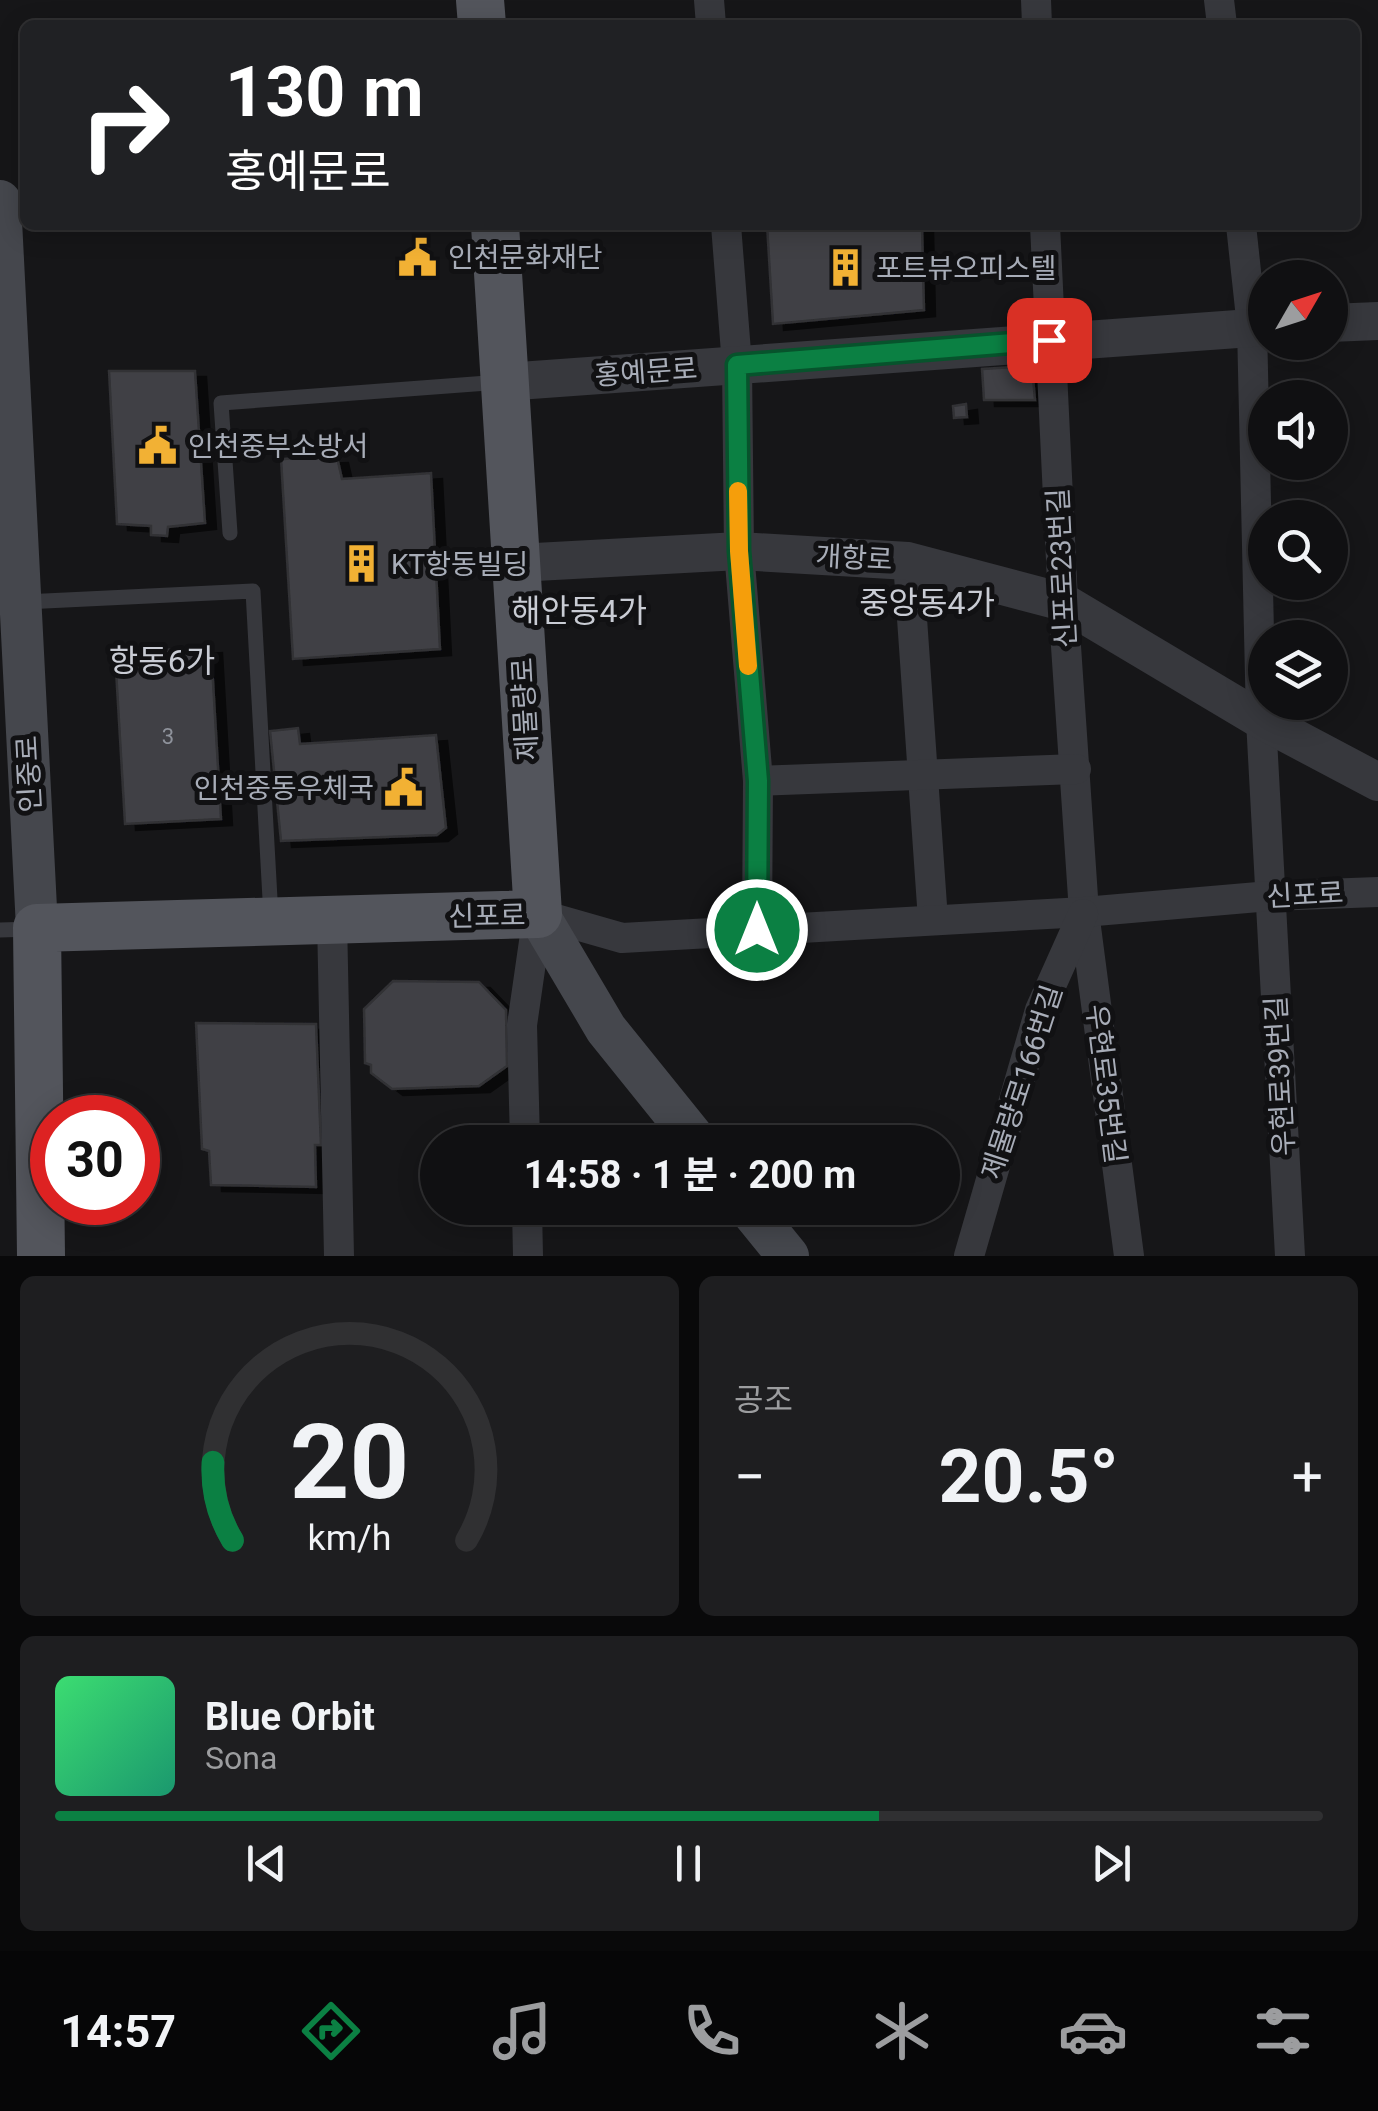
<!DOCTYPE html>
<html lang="ko">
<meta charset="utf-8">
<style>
body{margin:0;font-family:Roboto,"Noto Sans KR",sans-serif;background:#1e1e20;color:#f1f3f6;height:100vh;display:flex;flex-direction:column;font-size:38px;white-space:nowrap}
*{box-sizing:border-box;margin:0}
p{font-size:32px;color:#9c9d9f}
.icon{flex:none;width:55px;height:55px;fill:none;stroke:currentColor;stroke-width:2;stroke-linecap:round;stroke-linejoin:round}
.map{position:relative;height:1256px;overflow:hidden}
.sheet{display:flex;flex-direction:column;gap:20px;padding:20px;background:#09090a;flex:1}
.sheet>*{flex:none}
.top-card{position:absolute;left:20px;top:20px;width:1340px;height:210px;border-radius:15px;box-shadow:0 5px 25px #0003,0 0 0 2px #303032;background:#202124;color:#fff;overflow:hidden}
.needle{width:65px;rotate:51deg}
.tools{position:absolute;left:1248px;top:260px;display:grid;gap:20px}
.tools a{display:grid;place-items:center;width:100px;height:100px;border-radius:50%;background:#101012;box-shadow:0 5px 25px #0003,0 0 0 2px #303032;font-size:50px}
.speed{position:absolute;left:30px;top:1095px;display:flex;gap:20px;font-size:50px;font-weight:700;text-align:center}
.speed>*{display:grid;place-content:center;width:130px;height:130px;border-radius:50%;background:#101012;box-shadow:0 5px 25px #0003,0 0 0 2px #303032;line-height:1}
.speed .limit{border:15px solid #d22;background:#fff;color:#111}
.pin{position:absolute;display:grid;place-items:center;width:85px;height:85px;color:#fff;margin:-42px;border-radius:20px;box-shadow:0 5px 15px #0006}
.me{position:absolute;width:110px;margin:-55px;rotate:0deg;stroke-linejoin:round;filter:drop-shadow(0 0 8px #0008)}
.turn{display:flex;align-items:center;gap:35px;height:210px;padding:0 40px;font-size:45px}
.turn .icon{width:130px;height:130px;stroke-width:2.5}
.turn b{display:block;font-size:70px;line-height:85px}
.big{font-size:75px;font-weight:700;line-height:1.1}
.sheet .widget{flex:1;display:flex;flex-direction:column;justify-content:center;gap:15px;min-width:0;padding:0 35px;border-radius:15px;background:#1e1e20}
.sheet .dial{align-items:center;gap:0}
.dial svg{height:260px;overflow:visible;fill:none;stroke:#303032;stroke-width:7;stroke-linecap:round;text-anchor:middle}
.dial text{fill:#f1f3f6;stroke:none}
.song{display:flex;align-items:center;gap:30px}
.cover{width:120px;height:120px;border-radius:15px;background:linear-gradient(135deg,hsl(140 70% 55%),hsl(160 70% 35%))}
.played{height:10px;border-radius:5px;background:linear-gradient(90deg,#0b8043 65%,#303032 65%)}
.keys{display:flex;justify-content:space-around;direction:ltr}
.heat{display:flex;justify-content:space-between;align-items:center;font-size:55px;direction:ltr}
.sheet .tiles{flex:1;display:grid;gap:20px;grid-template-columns:1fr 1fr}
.widget:last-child{grid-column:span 2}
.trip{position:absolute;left:420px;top:1125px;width:540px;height:100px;border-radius:50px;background:#101012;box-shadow:0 5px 25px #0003,0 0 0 2px #303032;font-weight:700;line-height:100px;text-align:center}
.tab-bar{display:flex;height:160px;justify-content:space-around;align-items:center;background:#060607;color:#9c9d9f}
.tab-bar .icon{width:70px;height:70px}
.tab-bar .on{color:#0b8043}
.tab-bar b{font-size:45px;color:#f1f3f6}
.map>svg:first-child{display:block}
.building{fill:#404145;stroke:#303034;stroke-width:2.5;filter:url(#shadow)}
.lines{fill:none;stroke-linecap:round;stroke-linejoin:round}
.service{stroke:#37383d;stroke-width:15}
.minor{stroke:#37383d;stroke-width:30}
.tertiary{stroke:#37383d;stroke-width:38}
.secondary{stroke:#45474d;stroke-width:42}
.primary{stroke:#53555c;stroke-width:48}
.route-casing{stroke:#07532c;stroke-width:25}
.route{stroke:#0b8043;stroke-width:18}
.slow{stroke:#f59e0b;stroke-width:18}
.labels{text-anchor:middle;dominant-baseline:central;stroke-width:10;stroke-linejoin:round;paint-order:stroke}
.number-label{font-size:22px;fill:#8e929b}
.poi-label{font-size:28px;fill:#a8adb8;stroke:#111113;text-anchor:start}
.street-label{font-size:28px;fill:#a8adb8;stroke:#111113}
.quarter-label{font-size:32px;fill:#c9ccd4;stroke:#111113}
</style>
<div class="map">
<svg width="1378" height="1256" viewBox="0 0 1378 1256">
<defs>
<filter id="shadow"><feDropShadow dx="11" dy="6" stdDeviation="0" flood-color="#0009"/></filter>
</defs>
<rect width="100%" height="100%" fill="#161618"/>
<g class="building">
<polygon points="767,225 922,225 924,310 773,324"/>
<polygon points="1032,366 1035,400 984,400 982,369"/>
<polygon points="109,371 195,371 205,523 168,527 167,536 151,535 151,526 117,524"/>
<polygon points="966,404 967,417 954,418 953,406"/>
<polygon points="337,457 342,479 431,473 440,649 293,659 281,459"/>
<polygon points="211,647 221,819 125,824 115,653"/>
<polygon points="298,728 300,744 436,735 446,828 437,835 281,841 270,731"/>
<polygon points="393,981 479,982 506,1010 507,1066 479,1086 392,1089 371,1073 371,1065 365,1063 364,1009"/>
<polygon points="196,1023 316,1024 321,1145 315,1145 316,1187 211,1185 209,1151 202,1149"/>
</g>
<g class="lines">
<g class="service">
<polyline points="230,533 221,403 501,382"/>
<polyline points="24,602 253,591 271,917"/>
<polyline points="0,930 33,929"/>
</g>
<g class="minor">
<polyline points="709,0 711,25"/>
<polyline points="1036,0 1037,25"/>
<polyline points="1219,0 1222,25"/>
<polyline points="726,225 737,365 739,551 758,781 757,930"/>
<polyline points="1045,225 1063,602 1084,912 1129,1256"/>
<polyline points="1241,225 1252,327 1261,720 1290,1256"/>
<polyline points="908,561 933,920"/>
<polyline points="758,781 1076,769"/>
<polyline points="332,919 339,1256"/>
<polyline points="525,1142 522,1025 538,914 622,938 1084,912 1270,896 1378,892"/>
<polyline points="527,1208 528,1256"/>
<polyline points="969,1256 1040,1010 1083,914"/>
</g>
<g class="tertiary">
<polyline points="1330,323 1378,321"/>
<polyline points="505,382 1265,327"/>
<polyline points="517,563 739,551 908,561 1063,602 1261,720 1378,782"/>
</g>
<g class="secondary">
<polyline points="0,201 37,928"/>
<polyline points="538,914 606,1029 697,1142"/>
<polyline points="749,1208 788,1256"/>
</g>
<g class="primary">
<polyline points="480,0 482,25"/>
<polyline points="41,1256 37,928 538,914 495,225"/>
</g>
</g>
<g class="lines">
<defs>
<polyline id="route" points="757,930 758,781 739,551 737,365 1049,340"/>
</defs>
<use href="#route" class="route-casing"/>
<use href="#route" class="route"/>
<polyline class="slow" points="738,491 739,551 748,666"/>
</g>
<defs>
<symbol id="civic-bare" viewBox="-9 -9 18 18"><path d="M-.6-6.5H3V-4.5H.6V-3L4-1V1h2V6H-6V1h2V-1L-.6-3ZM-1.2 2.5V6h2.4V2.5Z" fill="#f2b134" stroke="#111113" stroke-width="2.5" paint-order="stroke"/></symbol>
<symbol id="building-bare" viewBox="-9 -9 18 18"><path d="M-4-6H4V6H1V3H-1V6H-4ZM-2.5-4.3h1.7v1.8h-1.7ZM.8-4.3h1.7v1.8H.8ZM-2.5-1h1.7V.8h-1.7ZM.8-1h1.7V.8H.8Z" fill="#f2b134" stroke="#111113" stroke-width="2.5" paint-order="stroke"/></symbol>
</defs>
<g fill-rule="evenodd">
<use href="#civic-bare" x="390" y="230" width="55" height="55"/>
<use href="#building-bare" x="818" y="240" width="55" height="55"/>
<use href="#civic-bare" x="130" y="418" width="55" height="55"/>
<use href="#building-bare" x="334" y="536" width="55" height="55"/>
<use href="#civic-bare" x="376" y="760" width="55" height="55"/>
</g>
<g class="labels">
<g class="number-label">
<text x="168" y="736">3</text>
</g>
<g class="poi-label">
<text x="448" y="257">인천문화재단</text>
<text x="876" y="268">포트뷰오피스텔</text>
<text x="188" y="446">인천중부소방서</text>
<text x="391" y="564">KT항동빌딩</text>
<text x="374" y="788" text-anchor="end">인천중동우체국</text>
</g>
<g class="street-label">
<text transform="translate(646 372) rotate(-4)">홍예문로</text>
<text transform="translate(854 558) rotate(3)">개항로</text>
<text transform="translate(1062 568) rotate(-93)">신포로23번길</text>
<text transform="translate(525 709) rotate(-93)">제물량로</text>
<text transform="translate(29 774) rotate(-93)">인중로</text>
<text transform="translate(1305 895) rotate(-3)">신포로</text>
<text transform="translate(487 916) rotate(-1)">신포로</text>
<text transform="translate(1280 1076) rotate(-93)">우현로39번길</text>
<text transform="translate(1022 1082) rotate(-72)">제물량로166번길</text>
<text transform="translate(1106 1084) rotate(83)">우현로35번길</text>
</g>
<g class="quarter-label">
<text x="927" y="603">중앙동4가</text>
<text x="579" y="611">해안동4가</text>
<text x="162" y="661">항동6가</text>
</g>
</g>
</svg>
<div class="tools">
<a><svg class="needle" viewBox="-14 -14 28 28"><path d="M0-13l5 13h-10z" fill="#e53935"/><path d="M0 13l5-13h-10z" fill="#9c9d9f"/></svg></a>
<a><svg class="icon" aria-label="sound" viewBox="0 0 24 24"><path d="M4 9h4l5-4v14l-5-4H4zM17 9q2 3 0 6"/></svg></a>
<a><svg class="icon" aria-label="search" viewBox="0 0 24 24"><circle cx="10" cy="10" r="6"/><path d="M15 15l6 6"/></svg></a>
<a><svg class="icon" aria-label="layers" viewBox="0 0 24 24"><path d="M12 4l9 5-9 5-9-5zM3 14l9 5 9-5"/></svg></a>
</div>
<div class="speed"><div class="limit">30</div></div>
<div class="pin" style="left:1049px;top:340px;background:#d93025"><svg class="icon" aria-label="arrive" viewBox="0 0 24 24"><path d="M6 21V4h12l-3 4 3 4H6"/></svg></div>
<svg class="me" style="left:757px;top:930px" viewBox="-20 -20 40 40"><circle r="17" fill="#0b8043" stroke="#fff" stroke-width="3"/><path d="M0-11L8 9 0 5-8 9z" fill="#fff"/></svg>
<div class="trip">14:58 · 1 분 · 200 m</div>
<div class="top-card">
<div class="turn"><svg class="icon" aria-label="right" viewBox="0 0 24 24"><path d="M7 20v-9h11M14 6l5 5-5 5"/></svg><div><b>130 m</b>홍예문로</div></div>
</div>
</div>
<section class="sheet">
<div class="tiles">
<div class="widget dial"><svg viewBox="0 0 100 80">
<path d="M14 69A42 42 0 1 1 86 69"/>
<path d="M14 69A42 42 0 0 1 8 45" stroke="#0b8043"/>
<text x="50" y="56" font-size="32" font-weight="700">20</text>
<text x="50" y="72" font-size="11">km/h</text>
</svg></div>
<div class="widget"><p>공조</p>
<div class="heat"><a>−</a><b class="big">20.5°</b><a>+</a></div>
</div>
<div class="widget">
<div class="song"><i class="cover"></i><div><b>Blue Orbit</b><p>Sona</p></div></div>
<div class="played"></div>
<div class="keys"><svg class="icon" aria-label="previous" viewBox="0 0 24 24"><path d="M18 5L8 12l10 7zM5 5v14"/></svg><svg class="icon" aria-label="pause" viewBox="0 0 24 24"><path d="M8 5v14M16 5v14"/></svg><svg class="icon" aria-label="next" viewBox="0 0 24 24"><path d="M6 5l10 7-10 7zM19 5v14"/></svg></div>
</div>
</div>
</section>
<nav class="tab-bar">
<b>14:57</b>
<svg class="icon on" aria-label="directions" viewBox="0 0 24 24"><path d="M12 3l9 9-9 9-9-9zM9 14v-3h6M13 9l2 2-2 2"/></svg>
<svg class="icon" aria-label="music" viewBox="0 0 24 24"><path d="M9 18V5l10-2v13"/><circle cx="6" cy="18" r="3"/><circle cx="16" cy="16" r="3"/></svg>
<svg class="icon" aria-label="phone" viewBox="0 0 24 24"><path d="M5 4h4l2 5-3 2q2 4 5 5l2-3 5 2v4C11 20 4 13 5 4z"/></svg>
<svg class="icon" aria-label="climate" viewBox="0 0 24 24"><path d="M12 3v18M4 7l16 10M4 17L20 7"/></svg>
<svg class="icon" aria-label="car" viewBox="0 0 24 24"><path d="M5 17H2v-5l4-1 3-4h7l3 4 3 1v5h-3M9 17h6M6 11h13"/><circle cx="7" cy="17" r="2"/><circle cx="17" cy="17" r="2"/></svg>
<svg class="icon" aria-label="filters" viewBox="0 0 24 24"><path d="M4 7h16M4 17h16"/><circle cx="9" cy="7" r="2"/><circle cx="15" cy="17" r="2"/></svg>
</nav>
